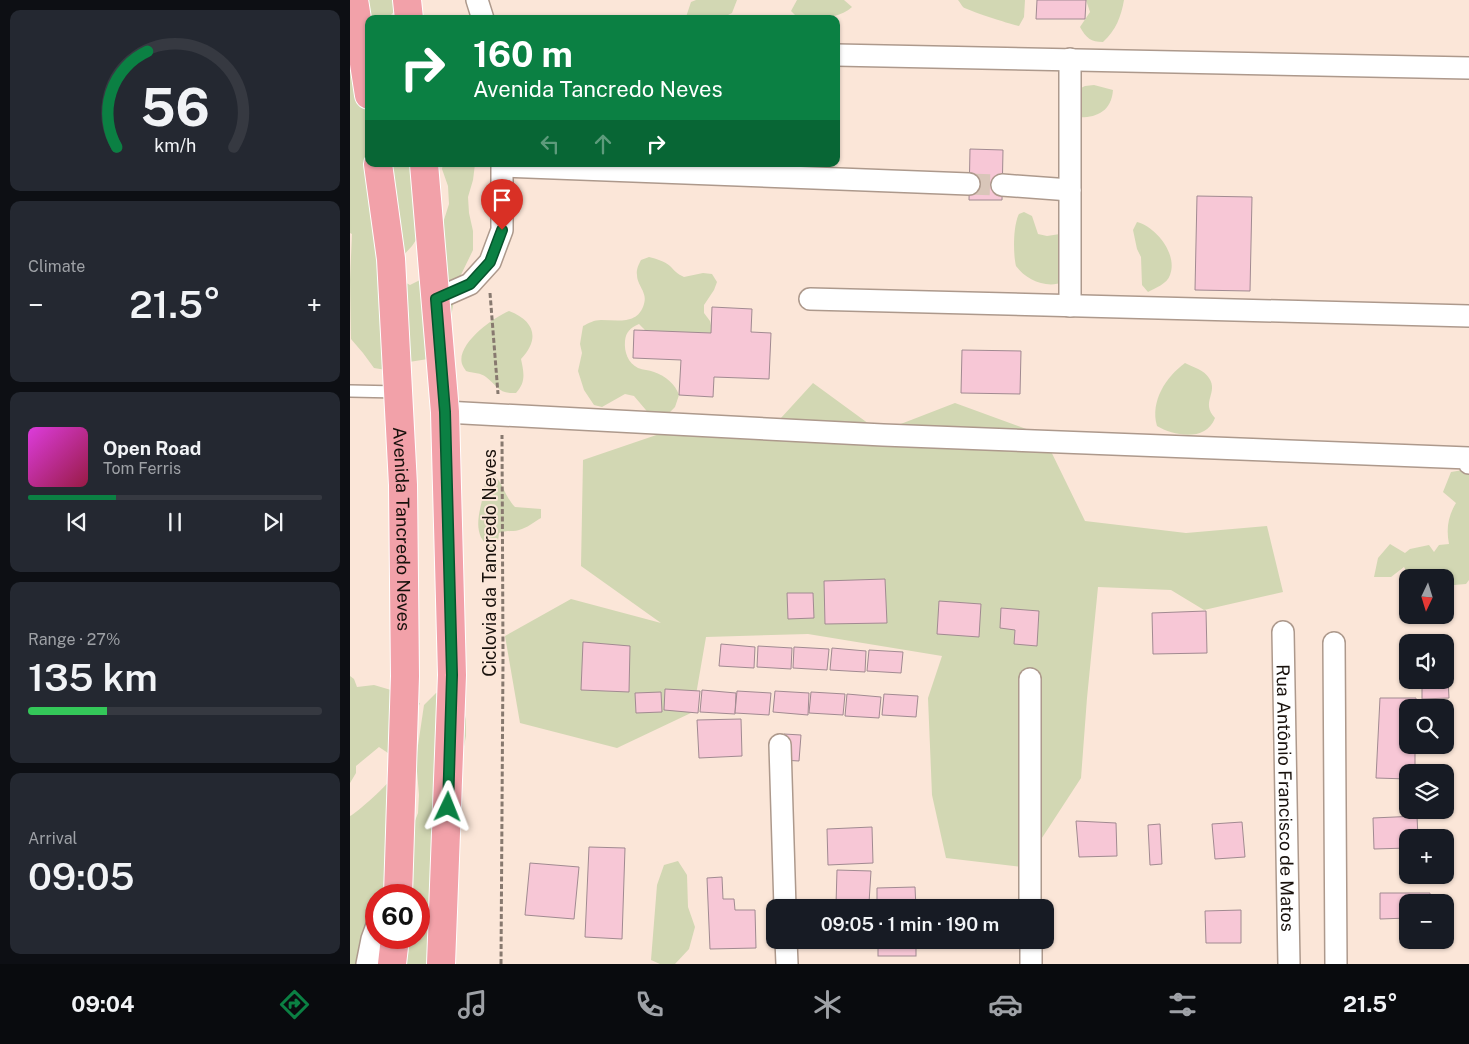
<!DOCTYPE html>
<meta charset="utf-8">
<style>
body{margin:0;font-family:"Public Sans",sans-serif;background:#242831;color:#f1f3f6;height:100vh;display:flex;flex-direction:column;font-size:19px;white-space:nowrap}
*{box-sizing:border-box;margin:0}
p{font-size:16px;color:#9ea1a6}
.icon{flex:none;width:28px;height:28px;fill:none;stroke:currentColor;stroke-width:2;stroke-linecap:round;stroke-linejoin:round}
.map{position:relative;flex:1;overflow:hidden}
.drawer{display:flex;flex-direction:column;gap:10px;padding:10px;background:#0d0f14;width:350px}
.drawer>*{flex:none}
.hud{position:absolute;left:15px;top:15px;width:475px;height:152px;border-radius:10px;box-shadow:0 1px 4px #0004;background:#0b8043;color:#fff;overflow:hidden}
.needle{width:32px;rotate:184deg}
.buttons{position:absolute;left:1049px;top:569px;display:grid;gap:10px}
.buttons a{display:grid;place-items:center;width:55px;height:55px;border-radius:10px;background:#171b24;box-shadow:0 1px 4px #0004;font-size:25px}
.speed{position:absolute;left:15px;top:884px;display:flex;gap:10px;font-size:25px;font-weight:700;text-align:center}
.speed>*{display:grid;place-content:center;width:65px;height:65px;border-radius:50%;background:#171b24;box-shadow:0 1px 4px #0004;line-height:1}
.speed .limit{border:8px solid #d22;background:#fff;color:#111}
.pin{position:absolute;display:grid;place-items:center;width:42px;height:42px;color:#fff;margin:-51px -21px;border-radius:50% 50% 50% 0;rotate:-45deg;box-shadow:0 0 5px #0007}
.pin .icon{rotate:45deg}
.me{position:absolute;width:55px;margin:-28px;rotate:2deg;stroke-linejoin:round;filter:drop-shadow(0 0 4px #0008)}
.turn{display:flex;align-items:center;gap:18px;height:105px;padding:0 25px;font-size:22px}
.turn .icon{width:65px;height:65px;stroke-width:2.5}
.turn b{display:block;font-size:35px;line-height:42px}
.lanes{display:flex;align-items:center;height:48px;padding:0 25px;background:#0003;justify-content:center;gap:25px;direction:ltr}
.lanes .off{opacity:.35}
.big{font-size:38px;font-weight:600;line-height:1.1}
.drawer .widget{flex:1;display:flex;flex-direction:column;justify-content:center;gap:8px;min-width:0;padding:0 18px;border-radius:10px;background:#242831}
.drawer .dial{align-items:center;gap:0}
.dial svg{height:130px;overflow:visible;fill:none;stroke:#363941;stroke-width:7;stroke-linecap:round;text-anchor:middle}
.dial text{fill:#f1f3f6;stroke:none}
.song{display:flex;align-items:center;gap:15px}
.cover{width:60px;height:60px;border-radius:8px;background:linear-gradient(135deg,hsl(300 70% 55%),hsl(340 70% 35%))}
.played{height:5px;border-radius:2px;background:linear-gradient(90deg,#0b8043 30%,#363941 30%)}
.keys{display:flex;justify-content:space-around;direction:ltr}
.heat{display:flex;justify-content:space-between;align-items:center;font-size:28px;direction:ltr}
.charge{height:8px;border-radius:4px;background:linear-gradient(90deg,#34c759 27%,#363941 0)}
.trip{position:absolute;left:416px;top:899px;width:288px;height:50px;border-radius:10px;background:#171b24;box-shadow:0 1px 4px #0004;font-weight:600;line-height:50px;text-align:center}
.menu{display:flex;height:80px;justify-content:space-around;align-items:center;background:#090b0e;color:#9ea1a6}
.menu .icon{width:35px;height:35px}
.menu .active{color:#0b8043}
.menu b{font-size:22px;color:#f1f3f6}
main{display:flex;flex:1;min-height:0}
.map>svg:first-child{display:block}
.green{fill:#d2d7b3;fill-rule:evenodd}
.building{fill:#f7c7d6;stroke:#a18a91}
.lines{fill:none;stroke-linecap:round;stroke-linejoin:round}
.minor-tunnel{stroke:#d9c6b9;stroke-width:21;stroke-dasharray:21 11;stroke-linecap:butt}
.service-casing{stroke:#ad998c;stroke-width:14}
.minor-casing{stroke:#ad998c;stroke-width:24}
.primary-casing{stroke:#fff;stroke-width:30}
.path{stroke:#87796f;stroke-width:3;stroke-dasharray:5 2.5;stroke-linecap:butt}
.service{stroke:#fff;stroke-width:11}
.minor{stroke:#fff;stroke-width:21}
.primary{stroke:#f2a1a9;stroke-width:28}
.route-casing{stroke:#07532c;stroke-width:12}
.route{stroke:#0b8043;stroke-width:9}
.labels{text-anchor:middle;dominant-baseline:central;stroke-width:4;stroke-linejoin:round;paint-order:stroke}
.street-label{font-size:18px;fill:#18110c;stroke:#fbe6d8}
</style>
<main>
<section class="drawer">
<div class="widget dial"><svg viewBox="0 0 100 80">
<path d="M14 69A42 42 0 1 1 86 69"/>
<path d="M14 69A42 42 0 0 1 33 10" stroke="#0b8043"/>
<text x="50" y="56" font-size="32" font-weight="700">56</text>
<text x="50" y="72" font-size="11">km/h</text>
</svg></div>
<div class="widget"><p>Climate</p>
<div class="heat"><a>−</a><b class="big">21.5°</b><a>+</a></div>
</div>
<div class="widget">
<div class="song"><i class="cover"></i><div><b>Open Road</b><p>Tom Ferris</p></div></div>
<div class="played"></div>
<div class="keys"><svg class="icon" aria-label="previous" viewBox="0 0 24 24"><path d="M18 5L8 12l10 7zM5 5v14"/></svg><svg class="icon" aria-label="pause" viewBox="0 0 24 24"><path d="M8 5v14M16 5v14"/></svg><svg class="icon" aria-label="next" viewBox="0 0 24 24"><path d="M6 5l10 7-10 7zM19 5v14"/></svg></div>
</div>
<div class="widget"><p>Range · 27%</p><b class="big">135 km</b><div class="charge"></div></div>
<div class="widget"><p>Arrival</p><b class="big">09:05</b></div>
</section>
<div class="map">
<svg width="1119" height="964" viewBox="0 0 1119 964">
<rect width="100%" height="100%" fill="#fbe6d8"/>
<g class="green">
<polygon points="0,0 50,0 48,6 38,19 19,19 19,103 16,121 19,129 19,164 81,164 72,231 62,246 49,260 44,276 60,285 76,277 99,204 98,186 92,169 93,164 125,164 123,180 118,197 119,213 123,231 123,250 107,283 101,317 101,333 78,359 59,362 42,371 24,368 13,353 1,339 0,280 2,234 0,233"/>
<polygon points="346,0 387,0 382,13 370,19 336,17 341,2"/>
<path d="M447,0H494L502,7C489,19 466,19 448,18L441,11Z"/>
<path d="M608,0H675L674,17L669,26C663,25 616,10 613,7C611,5 610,2 608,0Z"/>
<path d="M736,0H774C771,17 766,30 753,42C741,42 736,38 730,27L740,12Z"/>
<path d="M744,85L763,90C761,116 739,120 718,116L727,90L735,86Z"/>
<path d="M674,212L682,216L688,234L697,236L710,234L713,282C697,289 676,280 666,266C663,254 663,225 669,214Z"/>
<path d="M787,222C806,227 828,254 820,275C817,284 805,288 798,292L792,285L791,257L787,249L783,230Z"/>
<path d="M299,257C307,259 314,261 320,266C325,271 327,274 334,277L353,273L362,274L367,282L364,290L354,305V313L360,321L364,338L296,331L289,324C280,328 276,332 275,341C274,352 278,363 288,368C293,370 299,370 304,372C316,376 325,384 329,395L325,407L319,413L301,416L284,396L275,394L252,407L244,405L234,390L228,371L232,353L230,344L233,326C239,323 244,320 251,320C268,320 288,325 294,304C298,293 287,285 287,275C286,269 289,264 291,260Z"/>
<path d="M159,311C185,321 190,339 171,359C174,373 176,382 166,393C148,394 148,386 136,377C132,373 122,373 116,371C115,369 113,367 112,364C106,344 144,317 159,311Z"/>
<path d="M835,363C843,367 854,370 859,378C869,393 850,402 865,418C856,442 824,436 807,426C800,401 816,377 835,363Z"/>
<polygon points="463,383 530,432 605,403 693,435 735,521 836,533 917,526 933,592 854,610 821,590 748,587 737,698 731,778 673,867 596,858 582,795 578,698 592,656 458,634 356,637 343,712 267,748 170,723 155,636 221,599 311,623 231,566 233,460 327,428 420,430"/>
<path d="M1119,469V580L1116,584L1104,585L1097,579L1095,581V578L1060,577L1054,567L1041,577H1024L1028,558L1040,544L1055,553L1060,549L1079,545L1084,552L1089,545L1099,544C1096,529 1098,516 1106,503L1093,492L1101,472Z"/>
<path d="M137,471C154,479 152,493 165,507L191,509V518C184,522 177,528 169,530C162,532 157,530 149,533L148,541L142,549C120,535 130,512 134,491C135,484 135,478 137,471Z"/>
<path d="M0,676L4,679L7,687L24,685L41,690L54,701L70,703L63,720L61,831L68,813L69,795L66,759L74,705L86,693L102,688L111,703L116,719V736L109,772L84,964H0V816C7,813 40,783 43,776C46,772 44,762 44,757L29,747L6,766V773L0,783ZM26,895H69V938H26Z"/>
<polygon points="328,861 337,875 338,907 345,927 339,949 325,964 310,964 301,960 307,885 314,865"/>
</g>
<g class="building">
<polygon points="687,0 736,0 735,19 686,19"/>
<polygon points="620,149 653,150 652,200 619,200"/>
<polygon points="847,196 902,197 900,291 845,290"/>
<polygon points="362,307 402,309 401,332 421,333 419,379 364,377 363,397 329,395 331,360 283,358 284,330 361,333"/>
<polygon points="612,350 671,351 670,394 611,393"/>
<polygon points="535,579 537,623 475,624 474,581"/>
<polygon points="437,593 463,593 464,618 438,619"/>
<polygon points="589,601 631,604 629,637 587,634"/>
<polygon points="651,608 689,611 687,646 664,644 665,630 650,628"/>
<polygon points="856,611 857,653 803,654 802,613"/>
<polygon points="233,642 280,646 279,692 231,690"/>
<polygon points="371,644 405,647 404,668 369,666"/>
<polygon points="408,646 442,648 441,669 407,667"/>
<polygon points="444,647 479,649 477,670 443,668"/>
<polygon points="482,648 516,651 515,672 480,670"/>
<polygon points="519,650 553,652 551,673 517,671"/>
<polygon points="1095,659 1097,659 1099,698 1072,699 1072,680 1095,680"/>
<polygon points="315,689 350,691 348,713 314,710"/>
<polygon points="352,690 386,693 385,714 350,712"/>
<polygon points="387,691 421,693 419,715 385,713"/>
<polygon points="425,691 459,693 458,715 423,712"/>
<polygon points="311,692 312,712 286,713 285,693"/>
<polygon points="461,692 495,694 493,715 459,713"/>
<polygon points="497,694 531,697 529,718 495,716"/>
<polygon points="534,694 568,696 566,717 532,715"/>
<polygon points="1030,698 1066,698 1066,708 1058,708 1058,745 1065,745 1065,772 1058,772 1058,779 1026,778"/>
<polygon points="391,719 392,756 349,758 347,720"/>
<polygon points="434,734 451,735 449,761 432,760"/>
<polygon points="1067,816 1068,838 1058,838 1058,848 1024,849 1023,818"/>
<polygon points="726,821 766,823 767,856 729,857"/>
<polygon points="892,822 895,857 865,859 862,824"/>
<polygon points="810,824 812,864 800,865 798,825"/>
<polygon points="522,827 523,863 478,865 477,829"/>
<polygon points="239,847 275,848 272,939 235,937"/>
<polygon points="180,863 229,867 224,919 175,915"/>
<polygon points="487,870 521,871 519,903 486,905"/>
<polygon points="372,877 373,899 384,899 385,910 405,910 406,948 360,949 357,878"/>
<polygon points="565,887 566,908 527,908 527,888"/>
<polygon points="1030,893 1080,893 1080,902 1058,902 1058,918 1030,919"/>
<polygon points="891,910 891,943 856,943 855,911"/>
<rect x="528" y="940" width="38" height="16"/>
</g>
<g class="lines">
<polyline class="minor-tunnel" points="619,184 652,185"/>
<defs>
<polyline id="service" points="0,391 48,392"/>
<g id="minor">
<polyline points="127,0 133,19"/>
<polyline points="486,55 1119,68"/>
<polyline points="720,59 720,306"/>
<polyline points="153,166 619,184"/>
<polyline points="652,185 720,190"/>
<polyline points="86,299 120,284 140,262 152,230 152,164"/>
<polyline points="460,299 1119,316"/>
<polyline points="95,412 533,435 1119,458 1119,463"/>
<path id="s1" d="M933,632L939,964"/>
<polyline points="984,643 986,964"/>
<polyline points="680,679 680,908"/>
<polyline points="430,745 435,908"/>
<polyline points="436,940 437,964"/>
<polyline points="681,940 681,964"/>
<polyline points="17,964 22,939 26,928"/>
</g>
<g id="primary">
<polyline points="4,0 19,95"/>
<polyline points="57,0 59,19"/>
<path id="s2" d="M28,164L41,259L53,485L55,676L48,895"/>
<polyline points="74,164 95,412 102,675 91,964"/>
<polyline points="42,964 45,938"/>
</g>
</defs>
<use href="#service" class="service-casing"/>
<use href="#minor" class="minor-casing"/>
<use href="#primary" class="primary-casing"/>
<g class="path">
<polyline points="140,293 148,394"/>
<polyline points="151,964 153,658 152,435"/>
</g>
<use href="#service" class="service"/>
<use href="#minor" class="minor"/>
<use href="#primary" class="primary"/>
</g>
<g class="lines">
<defs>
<polyline id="route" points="98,807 102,675 95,412 86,299 120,284 140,262 152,230"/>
</defs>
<use href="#route" class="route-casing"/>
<use href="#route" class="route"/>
</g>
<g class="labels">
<g class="street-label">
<text stroke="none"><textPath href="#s2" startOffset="366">Avenida Tancredo Neves</textPath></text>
<text transform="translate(139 563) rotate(-90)">Ciclovia da Tancredo Neves</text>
<text stroke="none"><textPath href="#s1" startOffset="166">Rua Antônio Francisco de Matos</textPath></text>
</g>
</g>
</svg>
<div class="buttons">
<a><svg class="needle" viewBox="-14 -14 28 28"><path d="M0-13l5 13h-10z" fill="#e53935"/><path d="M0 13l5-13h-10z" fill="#9ea1a6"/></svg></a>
<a><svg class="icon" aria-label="sound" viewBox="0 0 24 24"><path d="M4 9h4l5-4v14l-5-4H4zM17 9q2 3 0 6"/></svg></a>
<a><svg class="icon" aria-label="search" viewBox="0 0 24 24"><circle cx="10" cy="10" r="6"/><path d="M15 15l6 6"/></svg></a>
<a><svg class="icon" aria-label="layers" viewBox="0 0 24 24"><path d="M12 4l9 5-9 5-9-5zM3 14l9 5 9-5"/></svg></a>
<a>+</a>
<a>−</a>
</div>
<div class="speed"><div class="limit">60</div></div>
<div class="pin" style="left:152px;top:230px;background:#d93025"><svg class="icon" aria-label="arrive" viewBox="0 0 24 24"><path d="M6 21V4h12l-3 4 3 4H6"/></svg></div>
<svg class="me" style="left:98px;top:807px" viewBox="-20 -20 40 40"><path d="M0-17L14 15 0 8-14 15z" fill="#0b8043" stroke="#fff" stroke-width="4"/></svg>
<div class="trip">09:05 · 1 min · 190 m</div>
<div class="hud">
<div class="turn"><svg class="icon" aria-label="right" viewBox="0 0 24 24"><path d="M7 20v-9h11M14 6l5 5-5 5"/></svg><div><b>160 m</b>Avenida Tancredo Neves</div></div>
<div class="lanes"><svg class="icon off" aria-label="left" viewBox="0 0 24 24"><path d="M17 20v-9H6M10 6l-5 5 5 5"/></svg><svg class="icon off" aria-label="ahead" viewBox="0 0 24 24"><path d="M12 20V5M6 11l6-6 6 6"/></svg><svg class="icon" aria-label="right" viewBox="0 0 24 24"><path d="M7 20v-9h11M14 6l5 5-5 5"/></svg></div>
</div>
</div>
</main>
<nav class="menu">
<b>09:04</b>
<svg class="icon active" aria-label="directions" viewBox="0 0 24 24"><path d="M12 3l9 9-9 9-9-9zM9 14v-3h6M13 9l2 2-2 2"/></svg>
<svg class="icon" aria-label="music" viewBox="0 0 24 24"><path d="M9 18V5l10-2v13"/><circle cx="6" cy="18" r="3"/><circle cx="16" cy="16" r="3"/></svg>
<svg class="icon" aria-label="phone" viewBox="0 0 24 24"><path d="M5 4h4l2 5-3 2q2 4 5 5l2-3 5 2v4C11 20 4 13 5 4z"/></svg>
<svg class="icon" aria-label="climate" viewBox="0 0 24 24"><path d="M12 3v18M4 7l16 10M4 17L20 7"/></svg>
<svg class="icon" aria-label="car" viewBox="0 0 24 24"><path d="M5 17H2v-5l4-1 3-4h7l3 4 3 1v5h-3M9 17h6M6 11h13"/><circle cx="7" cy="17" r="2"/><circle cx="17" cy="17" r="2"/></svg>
<svg class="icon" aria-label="filters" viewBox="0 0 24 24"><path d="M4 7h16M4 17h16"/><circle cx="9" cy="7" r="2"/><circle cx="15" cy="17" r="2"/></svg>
<b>21.5°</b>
</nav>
